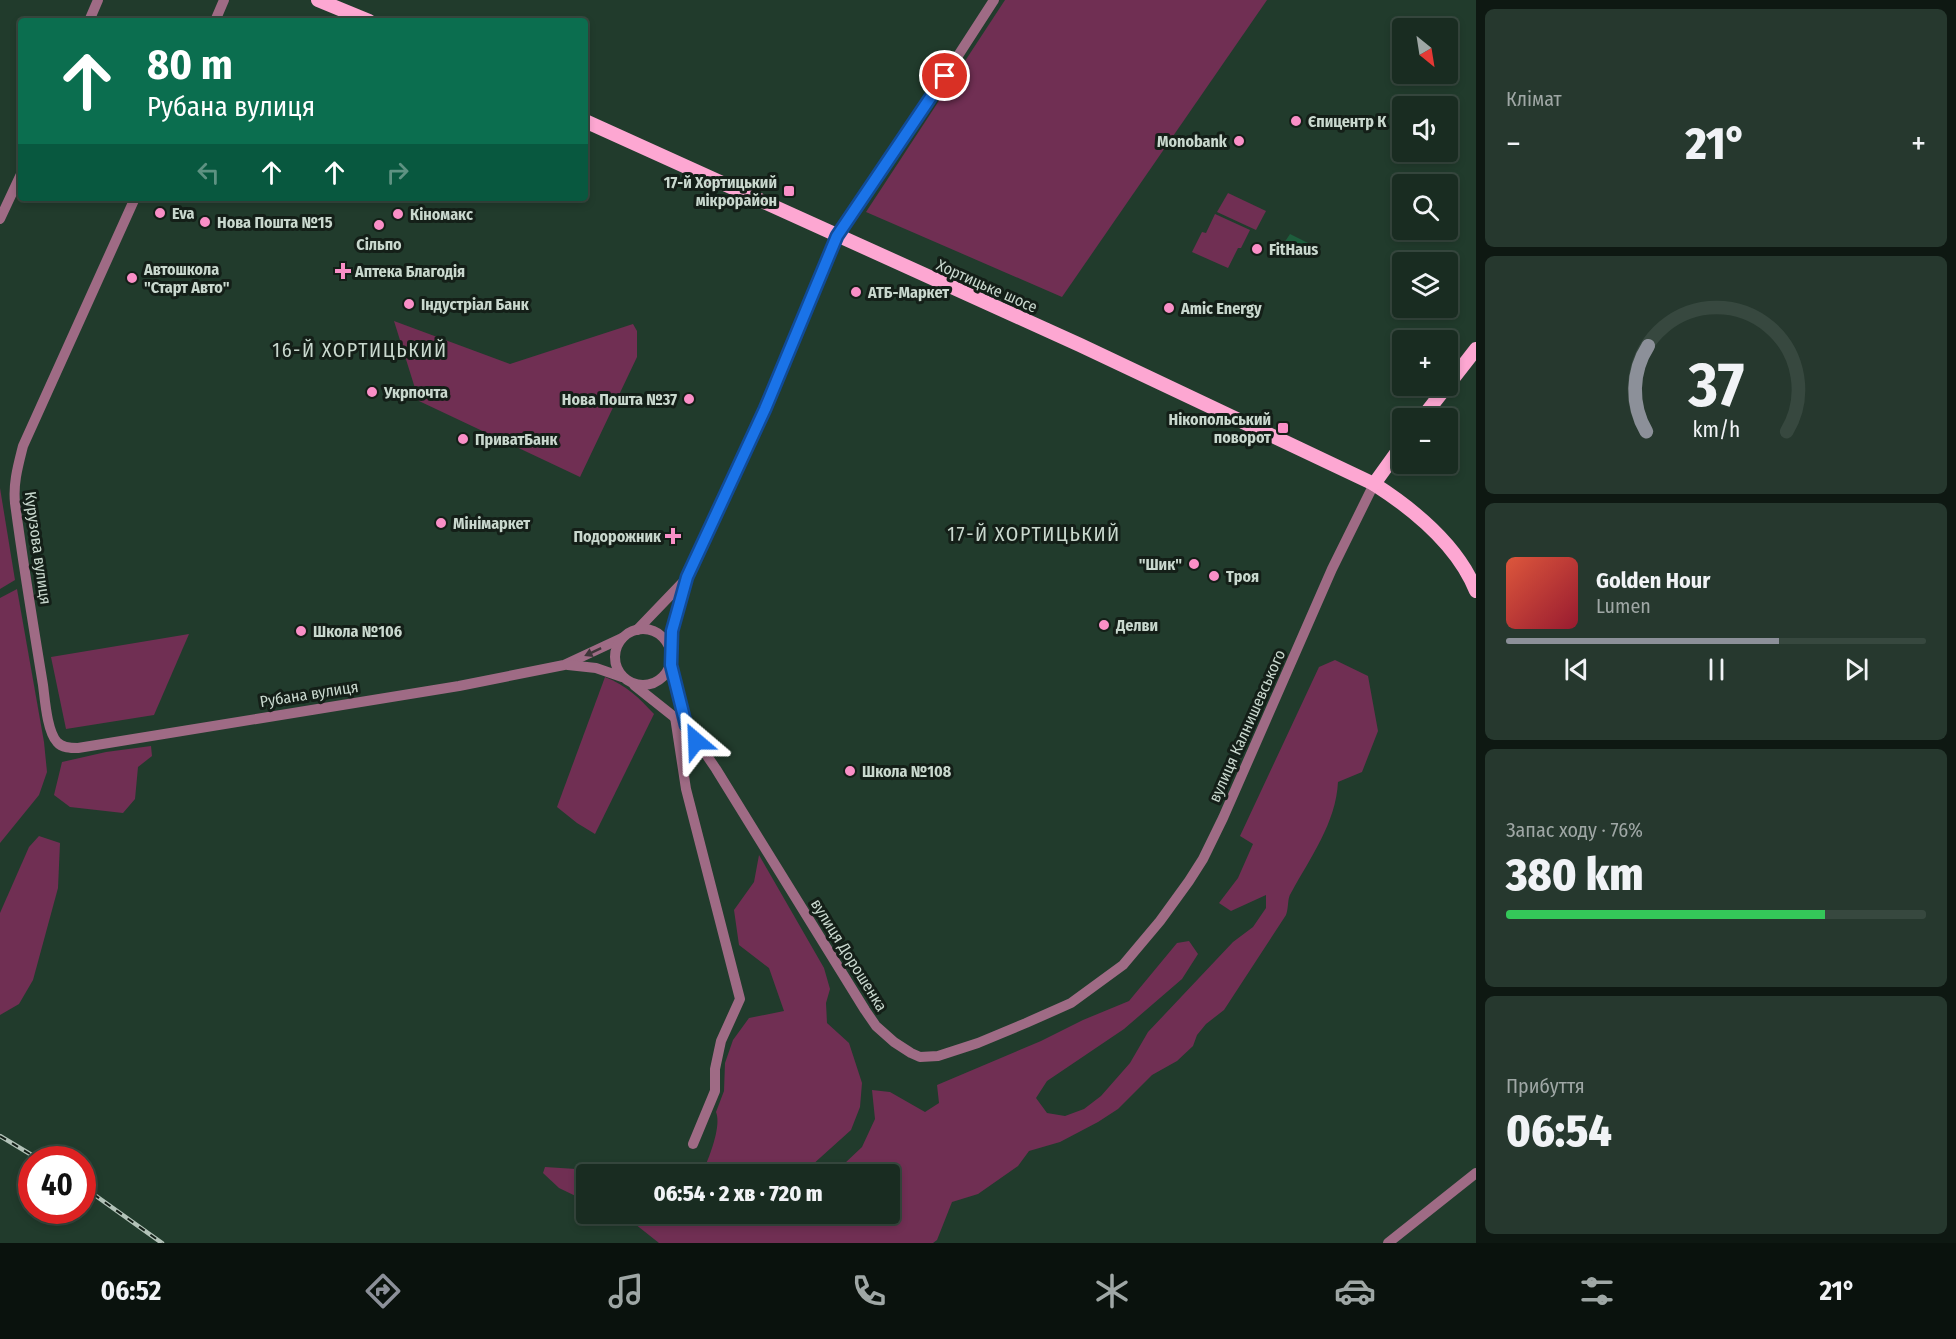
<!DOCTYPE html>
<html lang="uk">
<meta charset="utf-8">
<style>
body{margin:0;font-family:"Fira Sans Condensed",sans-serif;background:#26382e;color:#f1f3f6;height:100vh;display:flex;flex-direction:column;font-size:22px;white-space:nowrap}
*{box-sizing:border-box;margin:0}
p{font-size:20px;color:#9fa7a5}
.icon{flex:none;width:33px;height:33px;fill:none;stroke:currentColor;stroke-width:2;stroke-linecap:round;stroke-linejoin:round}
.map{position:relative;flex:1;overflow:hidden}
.panel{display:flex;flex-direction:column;gap:9px;padding:9px;background:#0e1812;width:480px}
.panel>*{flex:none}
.hud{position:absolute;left:18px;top:18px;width:570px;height:183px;border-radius:6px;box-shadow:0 3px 9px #0003,0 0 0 2px #37483f;background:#0b6e4f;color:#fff;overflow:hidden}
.needle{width:39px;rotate:150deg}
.tools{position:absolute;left:1392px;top:18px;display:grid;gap:12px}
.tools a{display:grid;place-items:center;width:66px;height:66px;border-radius:6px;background:#192c21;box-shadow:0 3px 9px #0003,0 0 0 2px #37483f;font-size:30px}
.speed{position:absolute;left:18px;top:1146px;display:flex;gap:12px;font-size:30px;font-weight:700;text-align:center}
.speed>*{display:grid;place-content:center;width:78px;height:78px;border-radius:50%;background:#192c21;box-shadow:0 3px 9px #0003,0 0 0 2px #37483f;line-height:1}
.speed .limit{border:9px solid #d22;background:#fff;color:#111}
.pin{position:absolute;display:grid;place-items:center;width:51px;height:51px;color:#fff;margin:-26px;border:3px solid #fff;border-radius:50%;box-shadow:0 2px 6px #0007}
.me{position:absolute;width:66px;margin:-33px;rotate:334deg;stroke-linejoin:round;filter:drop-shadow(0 0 4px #0008)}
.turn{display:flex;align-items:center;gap:21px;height:126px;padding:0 30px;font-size:27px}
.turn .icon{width:78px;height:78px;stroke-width:2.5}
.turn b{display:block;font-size:42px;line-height:51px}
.lanes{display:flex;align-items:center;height:57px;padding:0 30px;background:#0003;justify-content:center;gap:30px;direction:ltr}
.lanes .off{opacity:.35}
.big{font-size:45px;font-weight:800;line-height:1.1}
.panel .tile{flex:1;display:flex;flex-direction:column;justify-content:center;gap:9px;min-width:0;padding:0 21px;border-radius:9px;background:#26382e}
.panel .dial{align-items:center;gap:0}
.dial svg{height:156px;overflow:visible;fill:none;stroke:#37483f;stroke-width:7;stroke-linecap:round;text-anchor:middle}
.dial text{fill:#f1f3f6;stroke:none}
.song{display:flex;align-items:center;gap:18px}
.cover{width:72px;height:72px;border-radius:9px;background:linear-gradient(135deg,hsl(10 70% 55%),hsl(350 70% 35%))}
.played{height:6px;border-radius:3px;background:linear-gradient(90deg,#8c9099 65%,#37483f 65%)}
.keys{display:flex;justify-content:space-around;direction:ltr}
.heat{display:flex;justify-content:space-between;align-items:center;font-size:33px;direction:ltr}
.charge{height:9px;border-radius:4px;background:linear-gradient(90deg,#34c759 76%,#37483f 0)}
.trip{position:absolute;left:576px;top:1164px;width:324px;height:60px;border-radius:6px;background:#192c21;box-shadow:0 3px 9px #0003,0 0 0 2px #37483f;font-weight:800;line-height:60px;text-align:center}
.menu{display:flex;height:96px;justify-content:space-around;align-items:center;background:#0a120d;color:#9fa7a5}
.menu .icon{width:42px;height:42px}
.menu .current{color:#8c9099}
.menu b{font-size:27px;color:#f1f3f6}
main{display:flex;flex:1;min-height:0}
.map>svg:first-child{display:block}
.green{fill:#702f53}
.water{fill:#1d5e3c}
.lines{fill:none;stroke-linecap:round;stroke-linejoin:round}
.minor{stroke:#9f6b85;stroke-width:10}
.major{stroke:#fda7d2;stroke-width:14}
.rail-casing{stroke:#b2c2b8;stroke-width:4.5}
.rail{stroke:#141f18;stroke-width:2;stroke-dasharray:7;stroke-linecap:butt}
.oneway{fill:#3e3639}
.route-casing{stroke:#114b97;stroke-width:15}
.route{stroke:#1a73e8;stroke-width:10}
.poi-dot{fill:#fa8fc7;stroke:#141f18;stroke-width:2}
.labels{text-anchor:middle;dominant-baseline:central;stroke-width:6;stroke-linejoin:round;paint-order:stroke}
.poi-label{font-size:16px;font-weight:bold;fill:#c9d8ce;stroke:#141f18;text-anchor:start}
.street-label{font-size:16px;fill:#c9d8ce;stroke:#141f18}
.quarter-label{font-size:20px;letter-spacing:1.5px;fill:#c9d8ce;stroke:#141f18}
</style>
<main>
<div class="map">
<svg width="1476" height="1243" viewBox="0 0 1476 1243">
<rect width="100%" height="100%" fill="#213b2c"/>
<g class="green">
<polygon points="1005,0 1267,0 1062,297 866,212"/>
<polygon points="1228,193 1266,211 1256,230 1217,212"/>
<polygon points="1215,214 1250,230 1241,248 1238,248 1228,268 1192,252 1202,232 1206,233"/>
<polygon points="394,321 510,364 633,324 637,331 637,357 580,477 419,401"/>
<polygon points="0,488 15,580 0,589"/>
<polygon points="17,589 44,742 47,772 39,795 0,843 0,598"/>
<polygon points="189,634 154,715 66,729 51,657"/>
<path d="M1335,660L1368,676L1378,731L1362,772L1338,782C1336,823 1310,858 1291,893C1287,899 1289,907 1286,915L1224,1010L1206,1024L1197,1035L1193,1046L1177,1061L1152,1075L1118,1109L1098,1122L1060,1142L1029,1151L1018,1166L978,1194L952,1202L937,1240L933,1243H659L630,1220L615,1214H890V1174H702C708,1160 722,1127 716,1112L724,1091L725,1063L733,1040L749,1018L784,1011L769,968L739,945L734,910L754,882L759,855L824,968L830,989L826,1003L827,1023L849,1043L862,1083L860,1107L851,1130L811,1166L818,1173L844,1164L862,1147L875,1119L872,1090L890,1092L925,1112L939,1103L937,1085L1041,1041L1083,1020L1129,1001L1177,943L1189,941L1198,954L1182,979L1124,1029L1047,1081L1036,1098L1047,1113L1065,1116L1084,1109L1101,1096L1130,1063L1148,1032L1233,942L1253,927L1266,908V895L1231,911L1219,903L1238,878L1253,844L1240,836L1319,667Z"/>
<path d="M605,677C626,685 639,698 654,714L595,834L577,823L557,807Z"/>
<polygon points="151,746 152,756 138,767 135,799 123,813 70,807 54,795 62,762 106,752"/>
<polygon points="39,836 60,843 58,888 33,980 19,1004 0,1015 0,913 29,847"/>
<polygon points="545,1167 576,1169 586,1176 586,1201 559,1188 543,1173"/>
</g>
<polygon class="water" points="1290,234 1310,244 1306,254 1284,243"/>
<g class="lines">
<g class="minor">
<polyline points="89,21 98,0"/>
<polyline points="215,21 224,0"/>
<path d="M135,198L23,446C18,466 13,483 15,503C23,564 33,624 43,685C45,700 47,731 57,742C62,748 71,748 78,748L459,686L564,665L622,638"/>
<polyline points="0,219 21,174"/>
<circle cx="643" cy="657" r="28"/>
<polyline points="637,630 685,580"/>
<polyline points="670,646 675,618 694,558 765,409 837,236 908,133 994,0"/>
<polyline points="568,665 596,668 622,677"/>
<polyline points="671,665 686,725 716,769 865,1010 876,1026 894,1042 911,1053 920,1057 938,1056 978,1043 1026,1023 1071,1003 1123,965 1160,921 1189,881 1203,859 1223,818 1332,569 1374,484"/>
<polyline points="634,685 678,720"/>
<polyline points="675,717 686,789 740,999 721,1041 715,1069 715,1091 693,1144"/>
<polyline points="1388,1243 1476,1173"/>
</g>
<g class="major">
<polyline points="318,0 369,21"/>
<path d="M585,121L1080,345L1374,484C1413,509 1458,546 1476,591"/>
<polyline points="1448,385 1476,349"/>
<polyline points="1422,418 1447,386"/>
<polyline points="1374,484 1402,445"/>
</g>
<defs>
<g id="rail">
<polyline points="0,1136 40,1160"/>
<polyline points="82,1186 162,1243"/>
</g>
</defs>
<use href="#rail" class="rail-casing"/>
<use href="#rail" class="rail"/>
</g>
<defs><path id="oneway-solid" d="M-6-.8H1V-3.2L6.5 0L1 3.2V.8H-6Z" transform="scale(1.5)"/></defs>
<use class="oneway" href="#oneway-solid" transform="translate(593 652) rotate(155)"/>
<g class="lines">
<defs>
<polyline id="route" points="696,741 686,725 671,665 672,631 687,577 765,409 837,236 945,76"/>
</defs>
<use href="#route" class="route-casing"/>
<use href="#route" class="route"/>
</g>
<g class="poi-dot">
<circle cx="1296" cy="121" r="6"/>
<circle cx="1239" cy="141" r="6"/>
<rect x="783" y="185" width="12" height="12" rx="3"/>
<circle cx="160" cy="213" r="6"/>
<circle cx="398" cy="214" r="6"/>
<circle cx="205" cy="222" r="6"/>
<circle cx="379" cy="225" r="6"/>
<circle cx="1257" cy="249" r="6"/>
<path d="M340 262h6v6h6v6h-6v6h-6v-6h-6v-6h6z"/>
<circle cx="132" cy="278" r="6"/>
<circle cx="856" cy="292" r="6"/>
<circle cx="409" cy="304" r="6"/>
<circle cx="1169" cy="308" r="6"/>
<circle cx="372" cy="392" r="6"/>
<circle cx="689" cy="399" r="6"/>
<rect x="1277" y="422" width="12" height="12" rx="3"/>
<circle cx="463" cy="439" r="6"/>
<circle cx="441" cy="523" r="6"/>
<path d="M670 527h6v6h6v6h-6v6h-6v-6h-6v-6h6z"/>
<circle cx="1194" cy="564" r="6"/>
<circle cx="1214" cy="576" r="6"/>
<circle cx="1104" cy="625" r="6"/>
<circle cx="301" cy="631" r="6"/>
<circle cx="850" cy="771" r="6"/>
</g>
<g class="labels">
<g class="poi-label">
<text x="1308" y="121">Єпицентр К</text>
<text x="1227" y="141" text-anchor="end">Monobank</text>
<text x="777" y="182" text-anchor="end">17-й Хортицький<tspan x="777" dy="18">мікрорайон</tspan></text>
<text x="172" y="213">Eva</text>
<text x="410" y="214">Кіномакс</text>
<text x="217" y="222">Нова Пошта №15</text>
<text x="379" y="244" text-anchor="middle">Сільпо</text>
<text x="1269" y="249">FitHaus</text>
<text x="144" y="269">Автошкола<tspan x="144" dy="18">"Старт Авто"</tspan></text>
<text x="355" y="271">Аптека Благодiя</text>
<text x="868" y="292">АТБ-Маркет</text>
<text x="421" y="304">Iндустрiал Банк</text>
<text x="1181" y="308">Amic Energy</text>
<text x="384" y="392">Укрпочта</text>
<text x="677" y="399" text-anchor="end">Нова Пошта №37</text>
<text x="1271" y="419" text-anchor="end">Нікопольський<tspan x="1271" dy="18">поворот</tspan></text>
<text x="475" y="439">ПриватБанк</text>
<text x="453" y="523">Мiнiмаркет</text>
<text x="661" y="536" text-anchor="end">Подорожник</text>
<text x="1182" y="564" text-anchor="end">"Шик"</text>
<text x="1226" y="576">Троя</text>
<text x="1116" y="625">Делви</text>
<text x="313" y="631">Школа №106</text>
<text x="862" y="771">Школа №108</text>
</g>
<g class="street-label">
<text transform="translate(987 286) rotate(24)">Хортицьке шосе</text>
<text transform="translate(38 548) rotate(82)">Курузова вулиця</text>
<text transform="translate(309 694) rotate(-9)">Рубана вулиця</text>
<text transform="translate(1247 726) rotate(-66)">вулиця Калнишевського</text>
<text transform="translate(849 955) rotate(58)">вулиця Дорошенка</text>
</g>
<g class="quarter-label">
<text x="360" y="350">16-Й ХОРТИЦЬКИЙ</text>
<text x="1034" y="534">17-Й ХОРТИЦЬКИЙ</text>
</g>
</g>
</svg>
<div class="tools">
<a><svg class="needle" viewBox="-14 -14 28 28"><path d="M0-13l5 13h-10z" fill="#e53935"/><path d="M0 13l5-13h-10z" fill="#9fa7a5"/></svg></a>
<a><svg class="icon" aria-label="sound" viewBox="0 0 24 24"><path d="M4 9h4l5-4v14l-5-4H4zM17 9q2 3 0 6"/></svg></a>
<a><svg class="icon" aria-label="search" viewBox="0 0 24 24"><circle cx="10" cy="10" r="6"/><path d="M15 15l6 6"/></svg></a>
<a><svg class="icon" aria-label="layers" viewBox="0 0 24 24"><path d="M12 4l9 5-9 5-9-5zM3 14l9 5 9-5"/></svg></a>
<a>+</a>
<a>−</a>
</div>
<div class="speed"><div class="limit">40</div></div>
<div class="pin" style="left:945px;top:76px;background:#d93025"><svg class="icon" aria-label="arrive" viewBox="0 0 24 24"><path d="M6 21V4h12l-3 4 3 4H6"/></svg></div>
<svg class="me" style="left:696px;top:741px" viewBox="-20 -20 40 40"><path d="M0-17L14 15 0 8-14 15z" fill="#1a73e8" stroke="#fff" stroke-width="4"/></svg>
<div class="trip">06:54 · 2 хв · 720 m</div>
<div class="hud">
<div class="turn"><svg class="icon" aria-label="ahead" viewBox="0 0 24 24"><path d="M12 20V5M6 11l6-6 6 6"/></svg><div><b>80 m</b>Рубана вулиця</div></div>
<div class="lanes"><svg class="icon off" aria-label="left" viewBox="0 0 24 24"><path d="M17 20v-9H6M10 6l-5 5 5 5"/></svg><svg class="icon" aria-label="ahead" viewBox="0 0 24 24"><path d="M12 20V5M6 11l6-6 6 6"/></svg><svg class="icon" aria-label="ahead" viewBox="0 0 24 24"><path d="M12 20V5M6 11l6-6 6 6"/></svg><svg class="icon off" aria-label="right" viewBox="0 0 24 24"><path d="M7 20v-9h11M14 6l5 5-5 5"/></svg></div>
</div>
</div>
<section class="panel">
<div class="tile"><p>Клімат</p>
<div class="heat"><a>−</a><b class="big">21°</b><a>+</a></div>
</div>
<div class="tile dial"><svg viewBox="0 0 100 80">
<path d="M14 69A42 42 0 1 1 86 69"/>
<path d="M14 69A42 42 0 0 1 15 25" stroke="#8c9099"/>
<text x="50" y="56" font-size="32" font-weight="700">37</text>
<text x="50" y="72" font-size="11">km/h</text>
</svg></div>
<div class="tile">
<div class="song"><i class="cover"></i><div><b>Golden Hour</b><p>Lumen</p></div></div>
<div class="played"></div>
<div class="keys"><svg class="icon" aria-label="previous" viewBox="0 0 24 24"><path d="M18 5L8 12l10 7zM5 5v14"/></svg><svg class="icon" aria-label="pause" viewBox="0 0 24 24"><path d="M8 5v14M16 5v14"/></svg><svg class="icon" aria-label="next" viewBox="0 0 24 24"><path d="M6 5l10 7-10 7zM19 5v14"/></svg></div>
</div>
<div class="tile"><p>Запас ходу · 76%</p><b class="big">380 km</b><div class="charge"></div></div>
<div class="tile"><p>Прибуття</p><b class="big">06:54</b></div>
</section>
</main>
<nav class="menu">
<b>06:52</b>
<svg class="icon current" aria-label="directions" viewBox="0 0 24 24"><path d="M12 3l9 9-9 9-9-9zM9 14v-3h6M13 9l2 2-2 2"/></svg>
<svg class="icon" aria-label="music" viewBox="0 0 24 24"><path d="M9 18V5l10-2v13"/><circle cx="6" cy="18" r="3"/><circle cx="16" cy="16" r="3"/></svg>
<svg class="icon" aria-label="phone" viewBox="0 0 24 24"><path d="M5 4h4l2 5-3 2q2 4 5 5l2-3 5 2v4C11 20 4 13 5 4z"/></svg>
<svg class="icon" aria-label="climate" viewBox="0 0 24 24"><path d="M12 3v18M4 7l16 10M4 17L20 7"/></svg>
<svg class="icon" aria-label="car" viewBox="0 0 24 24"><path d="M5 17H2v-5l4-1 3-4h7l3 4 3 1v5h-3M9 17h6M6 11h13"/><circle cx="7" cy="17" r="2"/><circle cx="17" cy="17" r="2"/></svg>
<svg class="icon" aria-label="filters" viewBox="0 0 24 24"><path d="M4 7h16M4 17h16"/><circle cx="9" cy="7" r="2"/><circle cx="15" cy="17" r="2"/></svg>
<b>21°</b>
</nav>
